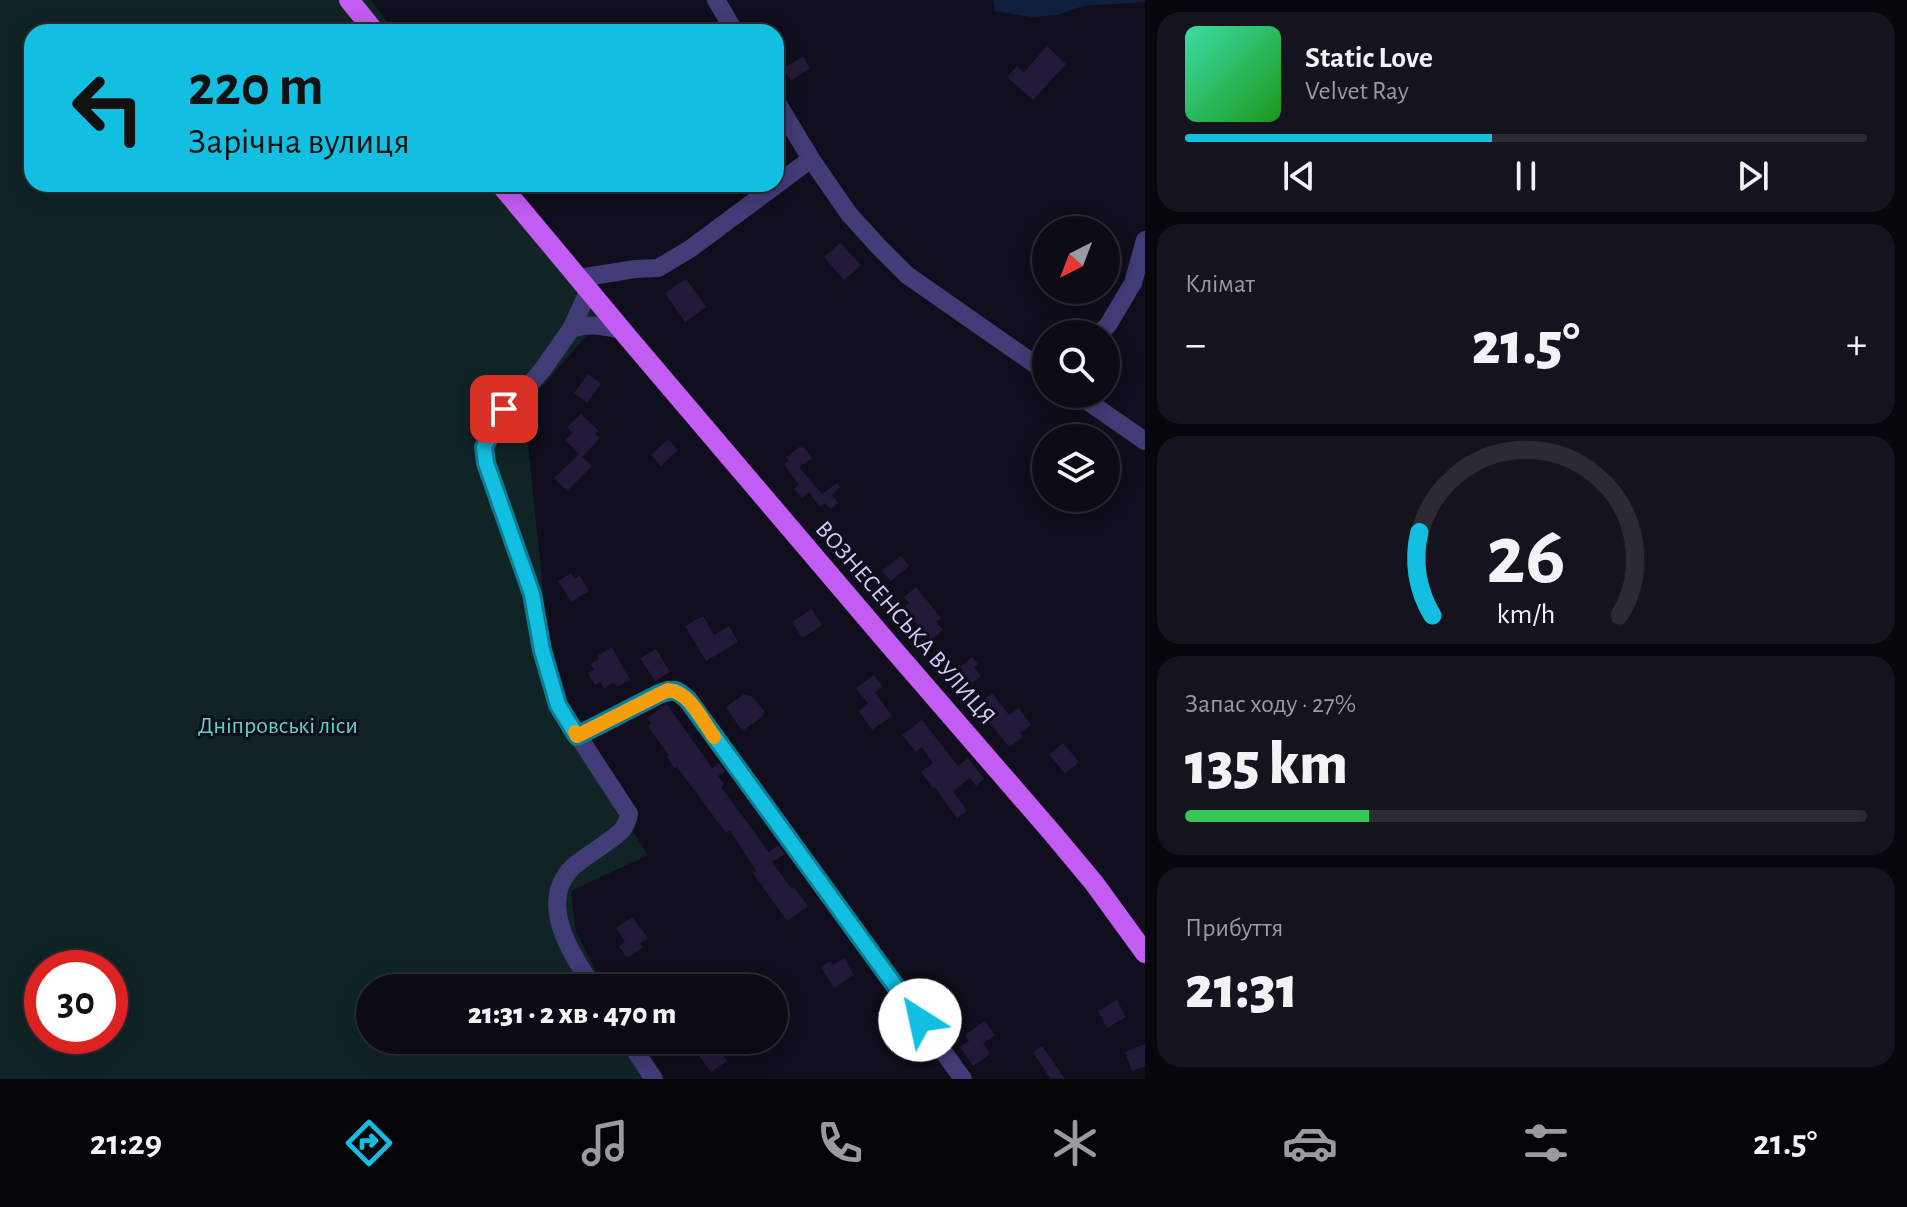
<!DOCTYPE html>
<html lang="uk">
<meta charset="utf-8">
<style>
body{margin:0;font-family:"Alegreya Sans",sans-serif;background:#15131e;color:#f1f3f6;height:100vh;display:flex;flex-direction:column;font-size:30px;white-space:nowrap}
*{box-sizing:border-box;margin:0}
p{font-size:26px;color:#9a9aa0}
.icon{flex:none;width:44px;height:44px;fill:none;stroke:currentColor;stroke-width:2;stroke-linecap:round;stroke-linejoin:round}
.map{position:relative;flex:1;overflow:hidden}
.panel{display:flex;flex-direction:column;gap:12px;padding:12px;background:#07060c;width:762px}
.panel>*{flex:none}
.hud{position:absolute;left:24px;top:24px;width:760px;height:168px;border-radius:24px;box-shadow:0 4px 20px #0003,0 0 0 2px #2c2b34;background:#12bfe0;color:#111;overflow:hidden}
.needle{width:52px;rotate:222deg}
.controls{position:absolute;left:1032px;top:216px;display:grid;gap:16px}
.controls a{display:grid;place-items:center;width:88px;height:88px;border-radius:50%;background:#0c0a15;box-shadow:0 4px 20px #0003,0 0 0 2px #2c2b34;font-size:40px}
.speed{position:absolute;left:24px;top:950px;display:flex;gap:16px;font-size:40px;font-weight:700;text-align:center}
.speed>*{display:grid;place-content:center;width:104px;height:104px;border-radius:50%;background:#0c0a15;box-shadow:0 4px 20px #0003,0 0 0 2px #2c2b34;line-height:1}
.speed .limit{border:12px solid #d22;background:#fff;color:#111}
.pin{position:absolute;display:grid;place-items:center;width:68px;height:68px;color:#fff;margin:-34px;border-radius:16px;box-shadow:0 4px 12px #0006}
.me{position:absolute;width:88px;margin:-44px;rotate:325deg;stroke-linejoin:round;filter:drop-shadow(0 0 6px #0008)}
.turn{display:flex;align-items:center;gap:28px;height:168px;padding:0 32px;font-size:36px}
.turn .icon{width:104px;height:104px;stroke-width:2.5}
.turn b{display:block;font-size:56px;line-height:68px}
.big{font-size:60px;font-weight:800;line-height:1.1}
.panel .widget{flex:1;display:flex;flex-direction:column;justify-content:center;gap:12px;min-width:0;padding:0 28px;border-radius:24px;background:#15131e}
.panel .dial{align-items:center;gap:0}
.dial svg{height:208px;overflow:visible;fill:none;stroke:#2c2b34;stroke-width:7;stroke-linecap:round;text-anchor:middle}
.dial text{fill:#f1f3f6;stroke:none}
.song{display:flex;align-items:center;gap:24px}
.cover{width:96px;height:96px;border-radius:12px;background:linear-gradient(135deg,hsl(160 70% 55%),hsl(120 70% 35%))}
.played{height:8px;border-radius:4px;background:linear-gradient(90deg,#12bfe0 45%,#2c2b34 45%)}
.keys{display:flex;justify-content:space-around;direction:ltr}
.heat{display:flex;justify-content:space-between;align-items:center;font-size:44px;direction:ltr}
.charge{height:12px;border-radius:6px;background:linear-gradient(90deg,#34c759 27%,#2c2b34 0)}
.trip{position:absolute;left:356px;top:974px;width:432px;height:80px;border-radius:40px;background:#0c0a15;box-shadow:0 4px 20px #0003,0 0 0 2px #2c2b34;font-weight:800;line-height:80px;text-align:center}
.menu{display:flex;height:128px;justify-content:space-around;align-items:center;background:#050408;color:#9a9aa0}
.menu .icon{width:56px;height:56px}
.menu .on{color:#12bfe0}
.menu b{font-size:36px;color:#f1f3f6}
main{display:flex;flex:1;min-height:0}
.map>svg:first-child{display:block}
.green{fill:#102425;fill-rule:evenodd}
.water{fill:#0f1f3d}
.building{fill:#231a3b}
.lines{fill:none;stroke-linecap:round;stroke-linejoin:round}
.minor{stroke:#413b77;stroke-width:18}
.major{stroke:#c35cf2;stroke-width:20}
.route-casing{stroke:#0c7c92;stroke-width:20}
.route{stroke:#12bfe0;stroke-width:14}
.slow{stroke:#f59e0b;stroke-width:14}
.labels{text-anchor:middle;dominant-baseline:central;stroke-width:6;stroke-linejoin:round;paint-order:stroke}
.street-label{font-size:24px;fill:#d4cbfb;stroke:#100d1c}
.park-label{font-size:24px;fill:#5fd4bd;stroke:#100d1c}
</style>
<main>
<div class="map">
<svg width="1145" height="1079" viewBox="0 0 1145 1079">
<rect width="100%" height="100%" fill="#100d1c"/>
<path class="green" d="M0,0H371L395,32H32V184H510L607,313L524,407L554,695L570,733L648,855L571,891L576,932L605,988H370V1040H631L651,1079H0ZM42,968H110V1036H42Z"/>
<polygon class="water" points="993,0 1145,0 1145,2 1083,6 1057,15 1031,17 995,11"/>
<g class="building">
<polygon points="1047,46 1066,64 1033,100 1007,77 1017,66 1024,72"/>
<polygon points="803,56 810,68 791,81 783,69"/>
<polygon points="840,243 861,265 844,280 824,257"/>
<polygon points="686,279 706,307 685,322 665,293"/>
<polygon points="588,374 601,384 587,403 574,393"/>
<polygon points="581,414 599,431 595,434 600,438 582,457 565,440 573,433 567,427"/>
<polygon points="668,439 678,450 661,466 651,455"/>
<polygon points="802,445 812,458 799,467 822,494 837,483 840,487 832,495 838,503 831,509 825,503 820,507 809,492 802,498 794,489 799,485 784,464 789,461 786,457"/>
<polygon points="579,454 592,466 567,491 554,478"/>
<polygon points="901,556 909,566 891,581 882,571"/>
<polygon points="571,573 574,579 580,576 589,591 571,602 558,581"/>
<polygon points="916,587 941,618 936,622 943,630 931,640 911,617 909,619 902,610 909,603 904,597"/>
<polygon points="812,609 822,625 802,638 792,622"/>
<polygon points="703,616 714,635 729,626 738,642 706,661 685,626"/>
<polygon points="612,647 630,680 617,687 614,682 604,689 600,682 595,685 588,673 594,670 591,664 599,659 597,656"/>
<polygon points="656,649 670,672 655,681 640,658"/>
<polygon points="972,657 978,664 974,667 981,676 965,689 955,676 963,671 960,667"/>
<polygon points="874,675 883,687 875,692 892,716 872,730 859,711 868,704 856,688"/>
<polygon points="992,693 1009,715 1019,708 1031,725 1020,733 1023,737 1009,747 976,706"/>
<polygon points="744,694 753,697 764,711 762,717 742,731 726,707"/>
<polygon points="667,704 712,768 719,763 725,771 718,776 724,784 721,787 769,852 778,845 785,854 772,862 792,889 794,887 808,906 787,921 753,873 756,871 730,830 726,833 677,767 674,768 667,757 669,756 648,726 651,723 647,718"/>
<polygon points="922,720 958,766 968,758 984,779 976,786 970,778 953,791 967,811 957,818 935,787 933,788 921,772 933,763 922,747 916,752 902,735"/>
<polygon points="1063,743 1079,762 1065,774 1049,754"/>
<polygon points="632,917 648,938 640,943 643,947 627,958 619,946 625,942 616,928"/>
<polygon points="844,958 854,975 834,988 821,967 830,961 833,965"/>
<polygon points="1117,1000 1126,1017 1107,1028 1098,1011"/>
<polygon points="985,1021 995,1035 983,1043 990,1054 973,1066 960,1047 969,1041 965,1035"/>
<polygon points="709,1040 711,1040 727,1061 711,1072 695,1050"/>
<polygon points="1145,1044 1145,1066 1132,1071 1125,1052"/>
<polygon points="1042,1046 1065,1079 1051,1079 1038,1060 1033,1052"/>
</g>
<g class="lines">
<g class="minor">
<polyline points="716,0 735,32"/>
<polyline points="776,101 811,159 849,214 879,247 907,275 1046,372"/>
<polyline points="579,278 635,269 658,268 690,249 811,159"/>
<path d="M589,290L571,329L543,369L519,397L504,409L484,447L486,463L532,594L542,650L558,705L629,814C627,828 619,834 607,842C594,853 572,863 564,878C543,913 575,960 594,988"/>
<path d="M571,329C589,323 604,326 622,330"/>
<polyline points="1099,334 1108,325 1133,283 1145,240"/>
<polyline points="1077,394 1145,441"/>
<polyline points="577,736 668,690 678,691 688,700 963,1079"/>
<polyline points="628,1040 654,1079"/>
</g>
<g class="major">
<polyline points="349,0 375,32"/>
<polyline points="500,184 631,341 887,642 1054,835 1094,883 1145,953"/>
</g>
</g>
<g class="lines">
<defs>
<path id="route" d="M504,409L484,447L486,463L532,594L542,650L558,705L577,736L659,694C674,688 677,690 688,700L920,1020"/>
</defs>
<use href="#route" class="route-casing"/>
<use href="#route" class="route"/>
<path class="slow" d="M575,732L577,736L668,690C690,692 702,720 714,737"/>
</g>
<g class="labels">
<g class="street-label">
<text transform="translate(905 623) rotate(49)">ВОЗНЕСЕНСЬКА ВУЛИЦЯ</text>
</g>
<g class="park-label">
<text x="278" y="726">Дніпровські ліси</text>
</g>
</g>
</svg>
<div class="controls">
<a><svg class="needle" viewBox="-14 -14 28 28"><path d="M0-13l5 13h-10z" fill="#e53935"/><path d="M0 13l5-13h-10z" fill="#9a9aa0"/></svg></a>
<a><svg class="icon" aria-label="search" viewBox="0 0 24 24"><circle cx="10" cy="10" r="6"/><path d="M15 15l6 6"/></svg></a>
<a><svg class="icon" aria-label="layers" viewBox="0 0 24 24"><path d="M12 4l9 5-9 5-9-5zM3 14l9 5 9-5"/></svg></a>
</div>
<div class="speed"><div class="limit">30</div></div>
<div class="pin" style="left:504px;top:409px;background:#d93025"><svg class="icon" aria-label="arrive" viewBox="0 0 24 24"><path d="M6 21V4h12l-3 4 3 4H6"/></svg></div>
<svg class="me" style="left:920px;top:1020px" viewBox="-20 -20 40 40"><circle r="19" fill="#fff"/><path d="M0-13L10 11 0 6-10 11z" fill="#12bfe0"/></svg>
<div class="trip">21:31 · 2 хв · 470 m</div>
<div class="hud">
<div class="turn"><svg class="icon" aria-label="left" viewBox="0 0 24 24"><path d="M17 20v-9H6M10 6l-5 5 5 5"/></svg><div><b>220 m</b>Зарічна вулиця</div></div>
</div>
</div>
<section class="panel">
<div class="widget">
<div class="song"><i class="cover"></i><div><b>Static Love</b><p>Velvet Ray</p></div></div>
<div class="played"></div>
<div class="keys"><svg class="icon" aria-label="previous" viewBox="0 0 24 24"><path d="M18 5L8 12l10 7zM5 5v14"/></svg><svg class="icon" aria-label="pause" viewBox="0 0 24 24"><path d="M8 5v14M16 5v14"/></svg><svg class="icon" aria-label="next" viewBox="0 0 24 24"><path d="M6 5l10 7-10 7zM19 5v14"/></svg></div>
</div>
<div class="widget"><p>Клімат</p>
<div class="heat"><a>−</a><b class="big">21.5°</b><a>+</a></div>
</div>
<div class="widget dial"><svg viewBox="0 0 100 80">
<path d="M14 69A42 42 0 1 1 86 69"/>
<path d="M14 69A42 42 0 0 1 9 37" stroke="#12bfe0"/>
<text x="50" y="56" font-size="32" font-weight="700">26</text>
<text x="50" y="72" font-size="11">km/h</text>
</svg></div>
<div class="widget"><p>Запас ходу · 27%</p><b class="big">135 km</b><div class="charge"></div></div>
<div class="widget"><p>Прибуття</p><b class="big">21:31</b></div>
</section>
</main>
<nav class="menu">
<b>21:29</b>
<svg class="icon on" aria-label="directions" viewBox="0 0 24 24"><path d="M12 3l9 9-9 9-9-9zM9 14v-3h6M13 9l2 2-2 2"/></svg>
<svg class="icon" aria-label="music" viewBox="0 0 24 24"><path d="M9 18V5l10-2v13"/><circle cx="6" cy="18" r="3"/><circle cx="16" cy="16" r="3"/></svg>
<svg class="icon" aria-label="phone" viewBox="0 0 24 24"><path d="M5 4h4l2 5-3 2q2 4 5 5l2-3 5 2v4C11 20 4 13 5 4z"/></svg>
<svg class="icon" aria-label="climate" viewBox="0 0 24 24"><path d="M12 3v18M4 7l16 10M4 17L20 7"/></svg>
<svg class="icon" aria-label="car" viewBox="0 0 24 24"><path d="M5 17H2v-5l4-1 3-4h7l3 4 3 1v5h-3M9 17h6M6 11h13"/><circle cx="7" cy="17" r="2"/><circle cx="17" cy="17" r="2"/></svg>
<svg class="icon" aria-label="filters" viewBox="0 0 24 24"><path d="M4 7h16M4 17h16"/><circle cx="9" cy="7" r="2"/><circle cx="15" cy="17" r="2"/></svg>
<b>21.5°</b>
</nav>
